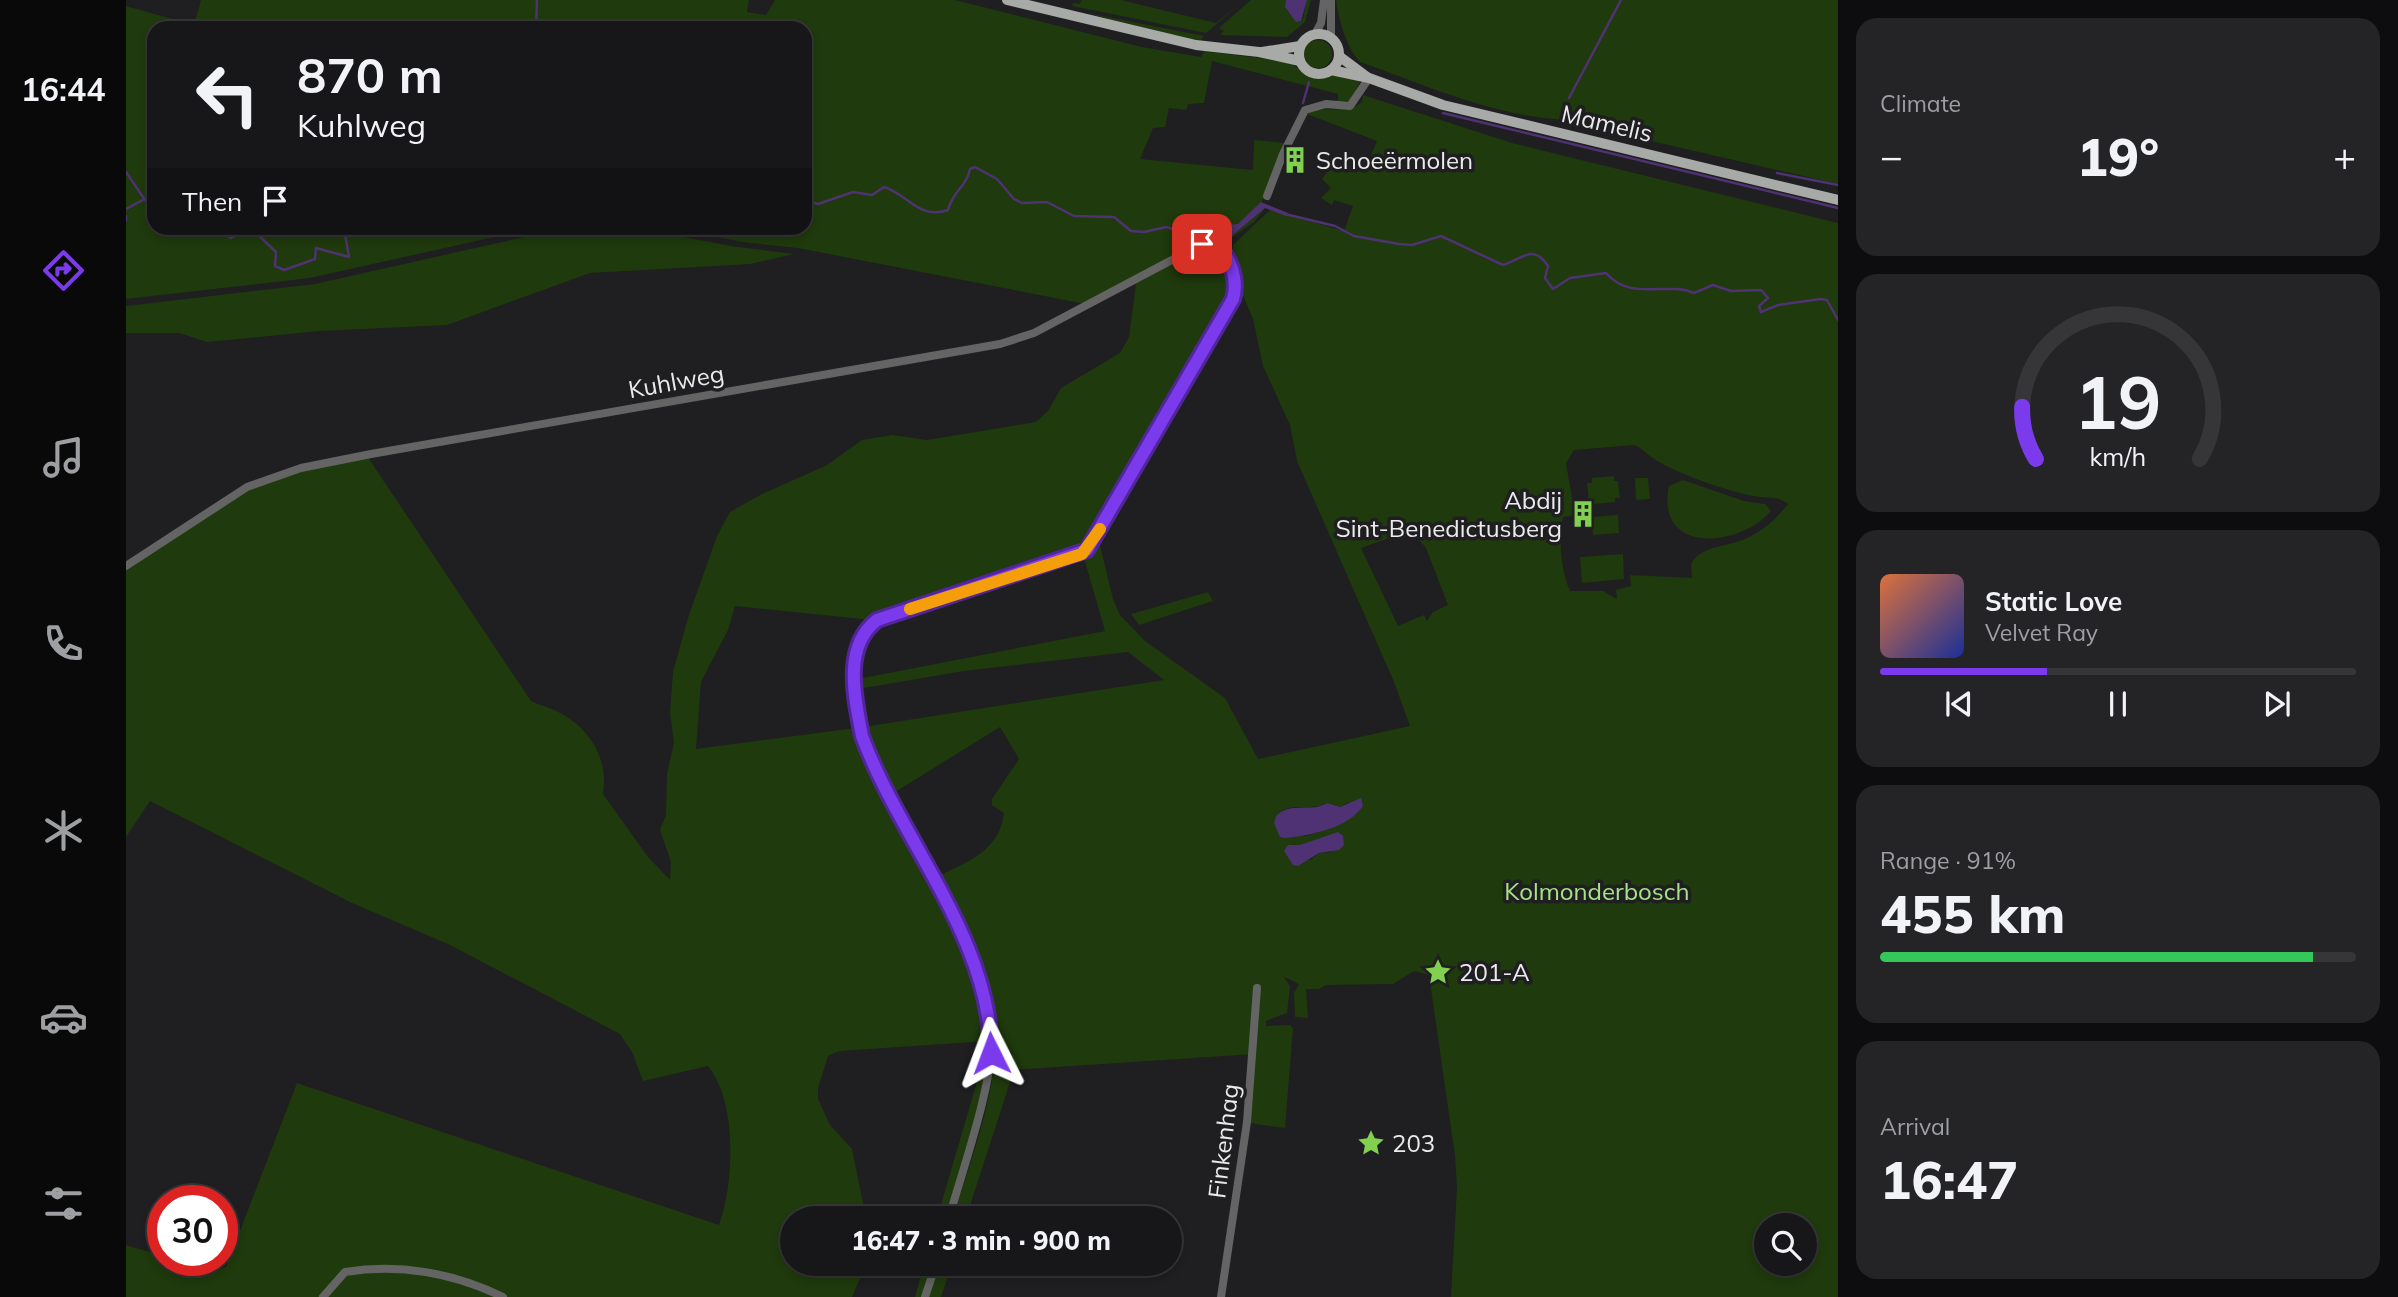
<!DOCTYPE html>
<meta charset="utf-8">
<style>
body{margin:0;font-family:Mulish,sans-serif;background:#242326;color:#f1f3f6;height:100vh;display:flex;flex-direction:column;font-size:26px;white-space:nowrap}
*{box-sizing:border-box;margin:0}
p{font-size:23px;color:#9e9fa2}
.icon{flex:none;width:38px;height:38px;fill:none;stroke:currentColor;stroke-width:2;stroke-linecap:round;stroke-linejoin:round}
.map{position:relative;flex:1;overflow:hidden}
.drawer{display:flex;flex-direction:column;gap:18px;padding:18px;background:#0d0c0e;width:560px}
.drawer>*{flex:none}
.guide{position:absolute;left:21px;top:21px;width:665px;height:214px;border-radius:21px;box-shadow:0 4px 10px #0003,0 0 0 2px #363538;background:#171619;color:#f1f3f6;overflow:hidden}
.fabs{position:absolute;left:1628px;top:1213px;display:grid;gap:14px}
.fabs a{display:grid;place-items:center;width:63px;height:63px;border-radius:50%;background:#171619;box-shadow:0 4px 10px #0003,0 0 0 2px #363538;font-size:35px}
.speed{position:absolute;left:21px;top:1185px;display:flex;gap:14px;font-size:35px;font-weight:700;text-align:center}
.speed>*{display:grid;place-content:center;width:91px;height:91px;border-radius:50%;background:#171619;box-shadow:0 4px 10px #0003,0 0 0 2px #363538;line-height:1}
.speed .limit{border:10px solid #d22;background:#fff;color:#111}
.pin{position:absolute;display:grid;place-items:center;width:60px;height:60px;color:#fff;margin:-30px;border-radius:14px;box-shadow:0 4px 10px #0006}
.me{position:absolute;width:77px;margin:-38px;rotate:357deg;stroke-linejoin:round;filter:drop-shadow(0 0 5px #0008)}
.turn{display:flex;align-items:center;gap:24px;height:147px;padding:0 35px;font-size:32px}
.turn .icon{width:91px;height:91px;stroke-width:2.5}
.turn b{display:block;font-size:49px;line-height:60px}
.then{display:flex;align-items:center;height:66px;padding:0 35px;background:#0003;gap:14px;font-size:26px}
.big{font-size:52px;font-weight:800;line-height:1.1}
.drawer .tile{flex:1;display:flex;flex-direction:column;justify-content:center;gap:10px;min-width:0;padding:0 24px;border-radius:21px;background:#242326}
.drawer .dial{align-items:center;gap:0}
.dial svg{height:182px;overflow:visible;fill:none;stroke:#363538;stroke-width:7;stroke-linecap:round;text-anchor:middle}
.dial text{fill:#f1f3f6;stroke:none}
.song{display:flex;align-items:center;gap:21px}
.cover{width:84px;height:84px;border-radius:10px;background:linear-gradient(135deg,hsl(20 70% 55%),hsl(230 70% 35%))}
.played{height:7px;border-radius:4px;background:linear-gradient(90deg,#7c3aed 35%,#363538 35%)}
.keys{display:flex;justify-content:space-around;direction:ltr}
.heat{display:flex;justify-content:space-between;align-items:center;font-size:38px;direction:ltr}
.charge{height:10px;border-radius:5px;background:linear-gradient(90deg,#34c759 91%,#363538 0)}
.trip{position:absolute;left:654px;top:1206px;width:402px;height:70px;border-radius:35px;background:#171619;box-shadow:0 4px 10px #0003,0 0 0 2px #363538;font-weight:800;line-height:70px;text-align:center}
main{display:flex;flex:1;min-height:0}
.menu{display:flex;flex-direction:column;width:126px;justify-content:space-around;align-items:center;background:#09090a;color:#9e9fa2}
.menu .icon{width:49px;height:49px}
.menu .current{color:#7c3aed}
.menu b{font-size:32px;color:#f1f3f6}
.map>svg:first-child{display:block}
.green{fill:#1f3a0c;fill-rule:evenodd}
.water{fill:#4f3273}
.lines{fill:none;stroke-linecap:round;stroke-linejoin:round}
.stream{stroke:#4f3273;stroke-width:2.5}
.minor{stroke:#636463;stroke-width:8}
.major{stroke:#a8aaa7;stroke-width:10}
.route-casing{stroke:#51269a;stroke-width:18}
.route{stroke:#7c3aed;stroke-width:12}
.slow{stroke:#f59e0b;stroke-width:12}
.labels{text-anchor:middle;dominant-baseline:central;stroke-width:7;stroke-linejoin:round;paint-order:stroke}
.street-label{font-size:24px;fill:#ebebed;stroke:#1f1e21}
.poi-label{font-size:24px;fill:#ebebed;stroke:#1f1e21;text-anchor:start}
.park-label{font-size:24px;fill:#a5e384;stroke:#1f1e21}
</style>
<main>
<nav class="menu">
<b>16:44</b>
<svg class="icon current" aria-label="directions" viewBox="0 0 24 24"><path d="M12 3l9 9-9 9-9-9zM9 14v-3h6M13 9l2 2-2 2"/></svg>
<svg class="icon" aria-label="music" viewBox="0 0 24 24"><path d="M9 18V5l10-2v13"/><circle cx="6" cy="18" r="3"/><circle cx="16" cy="16" r="3"/></svg>
<svg class="icon" aria-label="phone" viewBox="0 0 24 24"><path d="M5 4h4l2 5-3 2q2 4 5 5l2-3 5 2v4C11 20 4 13 5 4z"/></svg>
<svg class="icon" aria-label="climate" viewBox="0 0 24 24"><path d="M12 3v18M4 7l16 10M4 17L20 7"/></svg>
<svg class="icon" aria-label="car" viewBox="0 0 24 24"><path d="M5 17H2v-5l4-1 3-4h7l3 4 3 1v5h-3M9 17h6M6 11h13"/><circle cx="7" cy="17" r="2"/><circle cx="17" cy="17" r="2"/></svg>
<svg class="icon" aria-label="filters" viewBox="0 0 24 24"><path d="M4 7h16M4 17h16"/><circle cx="9" cy="7" r="2"/><circle cx="15" cy="17" r="2"/></svg>
</nav>
<div class="map">
<svg width="1712" height="1297" viewBox="0 0 1712 1297">
<rect width="100%" height="100%" fill="#1f1e21"/>
<g class="green">
<polygon points="75,0 623,0 621,12 640,15 649,0 829,0 1016,47 1075,57 1078,51 1163,62 1183,76 1213,74 1234,81 1226,101 1212,102 1212,94 1086,61 1078,103 1062,104 1060,110 1043,108 1039,127 1027,128 1014,159 1127,170 1128,140 1158,143 1135,204 1140,207 1128,222 1107,237 1078,238 960,304 672,248 616,242 544,228 679,228 679,28 28,28 28,228 409,228 184,278 0,299 0,6 68,25"/>
<polygon points="955,0 995,0 1090,23 1119,0 1080,33 946,6 947,3 954,4"/>
<polygon points="1125,0 1160,0 1160,9 1172,22 1177,18 1181,0 1185,0 1179,22 1161,37 1094,35 1098,31 1093,28"/>
<path d="M1210,0H1712V184L1430,119C1362,114 1297,84 1234,62C1220,47 1213,20 1210,0Z"/>
<polygon points="956,12 1078,36 1075,40 1065,39"/>
<circle cx="1192" cy="54" r="14"/>
<path d="M1237,95L1386,143L1712,223V1297H1325L1331,1187L1329,1156L1303,975L1288,971L1267,984L1200,985L1193,989H1180L1182,1018L1169,1017L1168,993L1173,984L1158,977L1164,986L1161,1013L1140,1021V1026L1164,1025L1167,1028L1159,1128L1123,1123L1128,1054L888,1070L840,1218H827C846,1154 877,1082 867,1015C860,966 832,920 812,876C842,862 874,850 878,813L866,805V799L893,759L874,727L766,794L843,959L860,1014L862,1041L713,1051L702,1056L692,1088V1099L704,1125L726,1149L740,1218H667V1264H740L726,1297H0V1245L37,1256V1260C59,1260 79,1276 100,1267L171,1083L593,1225C608,1182 612,1104 582,1066L517,1081L506,1052L494,1034L324,945L226,903L24,801L0,837V569C43,545 80,514 122,490C157,470 203,465 241,456L405,701C415,706 427,708 436,714C465,730 483,761 477,794L522,857L544,880L545,862L534,830L540,815L541,774L548,743L544,712L547,672L562,618L591,536L604,512L634,495L701,465L736,440L766,435L801,440L910,422L922,411L935,388L994,353L1003,337L1010,284L1014,280L1085,244L1099,259L1105,297L972,537L987,599L994,615L1019,641L1099,698L1132,759L1284,726L1268,682L1171,461L1164,425L1137,366L1127,319L1113,286L1107,250V245L1144,210L1218,231L1227,206L1208,200L1206,205L1195,198L1205,188L1196,179L1207,164L1219,170L1221,167L1238,172L1251,141L1181,114C1200,103 1215,117 1236,102ZM1508,445C1518,449 1521,455 1530,460C1549,473 1604,492 1627,496C1642,499 1650,495 1662,504C1650,519 1637,531 1619,539C1602,547 1575,545 1565,564L1566,578L1504,575L1505,586L1490,590L1491,599L1477,591H1444C1435,571 1432,538 1437,517L1449,515L1440,463L1448,450ZM1278,533L1280,537L1288,534L1300,548L1322,605L1307,612L1301,621L1298,615L1272,626L1235,548ZM958,558L979,631L732,679V689L838,671L1002,652L1038,680L737,727L570,749L575,682L602,630L609,606L746,620L825,593L890,581ZM1223,802L1203,829L1179,836L1155,811C1170,803 1186,811 1201,803L1214,807ZM1167,844L1207,852L1193,853L1184,860ZM1640,1225H1678V1264H1640Z"/>
<polygon points="438,228 511,228 605,246 668,254 624,264 464,273 321,325 194,331 81,342 53,333 0,333 0,306 189,284"/>
<polygon points="1488,476 1488,481 1492,481 1494,498 1489,498 1489,502 1468,504 1467,500 1463,500 1461,483 1466,483 1466,478"/>
<polygon points="1522,478 1524,499 1510,500 1509,478"/>
<path d="M1557,480L1618,501L1639,504L1645,511C1613,548 1529,555 1543,486Z"/>
<polygon points="1492,515 1493,533 1467,535 1466,517"/>
<polygon points="1497,554 1498,579 1456,583 1454,557"/>
<polygon points="1082,592 1087,601 1013,625 1005,614"/>
<polygon points="856,1048 862,1048 856,1093 821,1218 811,1218 853,1075"/>
<polygon points="798,1264 807,1264 796,1297 789,1297"/>
<polygon points="813,1264 826,1264 815,1297 803,1297"/>
</g>
<g class="water">
<polygon points="1160,0 1181,0 1175,21 1170,22 1159,7"/>
<polygon points="1135,202 1162,213 1160,216 1139,208 1103,238 1096,230 1081,236 1049,231 1049,228 1076,233 1085,227 1112,224"/>
<path d="M1235,798L1237,806C1221,829 1185,835 1159,838L1154,837L1148,823L1150,816C1165,801 1184,813 1201,803L1214,807Z"/>
<polygon points="1212,832 1217,836 1218,845 1213,850 1193,853 1172,866 1167,865 1158,851 1162,845 1174,845"/>
</g>
<g class="lines">
<g class="stream">
<polyline points="410,28 411,0"/>
<polyline points="1443,98 1495,0"/>
<polyline points="1177,103 1183,82"/>
<polyline points="1317,113 1712,208"/>
<polyline points="0,172 19,200"/>
<polyline points="1651,173 1712,185"/>
<path d="M679,185L685,192L682,201L692,204L727,192L746,195L758,187C783,195 793,220 822,210C827,190 840,188 844,169L849,167L871,179L888,199L896,203L921,202L948,216L988,217L1005,231L1018,232L1040,227L1050,230"/>
<polyline points="0,209 28,194"/>
<path d="M1159,214L1209,226L1228,236L1273,244L1286,245L1315,236L1377,265C1396,259 1407,243 1422,266L1419,278L1427,289L1444,278L1480,273C1505,302 1540,281 1568,293L1587,285L1605,291L1635,290L1642,298L1633,306L1635,312L1652,305L1695,299L1701,300L1712,320"/>
<polyline points="0,216 0,220"/>
<polyline points="87,228 105,238 109,236 111,228"/>
<polyline points="125,228 150,252 149,266 158,270 189,259 190,248 223,257 219,234 222,228"/>
<polyline points="234,228 242,228"/>
</g>
<g class="minor">
<polyline points="1189,34 1195,23 1198,0"/>
<polyline points="1205,38 1205,0"/>
<polyline points="1141,196 1157,154 1179,110 1200,104 1224,106 1243,78"/>
<path d="M0,566L121,487L175,468L245,454L874,344L908,333L1076,244L1085,240C1104,247 1112,280 1107,299L961,550L751,620C716,647 729,699 736,736L846,957C854,982 866,1009 866,1035C867,1085 837,1168 823,1218"/>
<path d="M197,1297L219,1272C273,1263 328,1273 377,1297"/>
<polyline points="799,1297 810,1264"/>
<polyline points="1095,1297 1121,1122 1131,988"/>
</g>
<g class="major">
<polyline points="881,0 1070,45 1133,52 1174,61"/>
<circle cx="1193" cy="54" r="20"/>
<polyline points="1136,52 1174,46"/>
<polyline points="1213,56 1241,77"/>
<polyline points="1205,70 1243,78 1317,105 1712,200"/>
</g>
</g>
<g class="lines">
<defs>
<path id="route" d="M865,1053C865,938 774,840 736,736C729,699 716,647 751,620L961,550L1107,299C1113,278 1103,254 1087,240L1076,244"/>
</defs>
<use href="#route" class="route-casing"/>
<use href="#route" class="route"/>
<polyline class="slow" points="784,609 956,554 974,529"/>
</g>
<defs>
<symbol id="building-bare" viewBox="-9 -9 18 18"><path d="M-4-6H4V6H1V3H-1V6H-4ZM-2.5-4.3h1.7v1.8h-1.7ZM.8-4.3h1.7v1.8H.8ZM-2.5-1h1.7V.8h-1.7ZM.8-1h1.7V.8H.8Z" fill="#81d050" stroke="#1f1e21" stroke-width="2.5" paint-order="stroke"/></symbol>
<symbol id="sight-bare" viewBox="-9 -9 18 18"><path d="M0-6L1.8-2.2L6-1.7L2.9 1.2L3.7 5.4L0 3.3L-3.7 5.4L-2.9 1.2L-6-1.7L-1.8-2.2Z" fill="#81d050" stroke="#1f1e21" stroke-width="2.5" paint-order="stroke"/></symbol>
</defs>
<g fill-rule="evenodd">
<use href="#building-bare" x="1150" y="141" width="38" height="38"/>
<use href="#building-bare" x="1438" y="495" width="38" height="38"/>
<use href="#sight-bare" x="1293" y="953" width="38" height="38"/>
<use href="#sight-bare" x="1226" y="1124" width="38" height="38"/>
</g>
<g class="labels">
<g class="street-label">
<text transform="translate(1481 123) rotate(13)">Mamelis</text>
<text transform="translate(550 381) rotate(-10)">Kuhlweg</text>
<text transform="translate(1097 1141) rotate(-83)">Finkenhag</text>
</g>
<g class="poi-label">
<text x="1190" y="160">Schoeërmolen</text>
<text x="1436" y="500" text-anchor="end">Abdij<tspan x="1436" dy="28">Sint-Benedictusberg</tspan></text>
<text x="1333" y="972">201-A</text>
<text x="1266" y="1143">203</text>
</g>
<g class="park-label">
<text x="1471" y="891">Kolmonderbosch</text>
</g>
</g>
</svg>
<div class="fabs">
<a><svg class="icon" aria-label="search" viewBox="0 0 24 24"><circle cx="10" cy="10" r="6"/><path d="M15 15l6 6"/></svg></a>
</div>
<div class="speed"><div class="limit">30</div></div>
<div class="pin" style="left:1076px;top:244px;background:#d93025"><svg class="icon" aria-label="arrive" viewBox="0 0 24 24"><path d="M6 21V4h12l-3 4 3 4H6"/></svg></div>
<svg class="me" style="left:865px;top:1053px" viewBox="-20 -20 40 40"><path d="M0-17L14 15 0 8-14 15z" fill="#7c3aed" stroke="#fff" stroke-width="4"/></svg>
<div class="trip">16:47 · 3 min · 900 m</div>
<div class="guide">
<div class="turn"><svg class="icon" aria-label="left" viewBox="0 0 24 24"><path d="M17 20v-9H6M10 6l-5 5 5 5"/></svg><div><b>870 m</b>Kuhlweg</div></div>
<div class="then">Then<svg class="icon" aria-label="arrive" viewBox="0 0 24 24"><path d="M6 21V4h12l-3 4 3 4H6"/></svg></div>
</div>
</div>
<section class="drawer">
<div class="tile"><p>Climate</p>
<div class="heat"><a>−</a><b class="big">19°</b><a>+</a></div>
</div>
<div class="tile dial"><svg viewBox="0 0 100 80">
<path d="M14 69A42 42 0 1 1 86 69"/>
<path d="M14 69A42 42 0 0 1 8 46" stroke="#7c3aed"/>
<text x="50" y="56" font-size="32" font-weight="700">19</text>
<text x="50" y="72" font-size="11">km/h</text>
</svg></div>
<div class="tile">
<div class="song"><i class="cover"></i><div><b>Static Love</b><p>Velvet Ray</p></div></div>
<div class="played"></div>
<div class="keys"><svg class="icon" aria-label="previous" viewBox="0 0 24 24"><path d="M18 5L8 12l10 7zM5 5v14"/></svg><svg class="icon" aria-label="pause" viewBox="0 0 24 24"><path d="M8 5v14M16 5v14"/></svg><svg class="icon" aria-label="next" viewBox="0 0 24 24"><path d="M6 5l10 7-10 7zM19 5v14"/></svg></div>
</div>
<div class="tile"><p>Range · 91%</p><b class="big">455 km</b><div class="charge"></div></div>
<div class="tile"><p>Arrival</p><b class="big">16:47</b></div>
</section>
</main>
